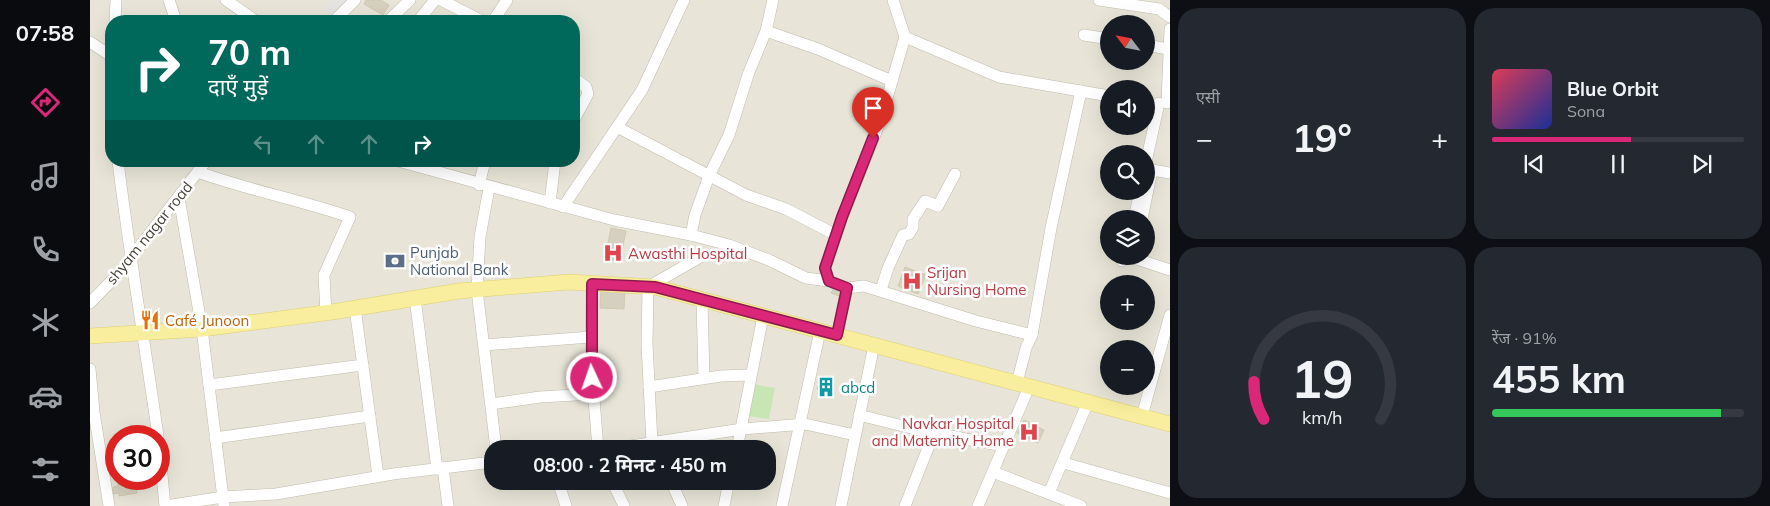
<!DOCTYPE html>
<html lang="hi">
<meta charset="utf-8">
<style>
body{margin:0;font-family:Mulish,"Noto Sans Devanagari",sans-serif;background:#242831;color:#f1f3f6;height:100vh;display:flex;flex-direction:column;font-size:19px;white-space:nowrap}
*{box-sizing:border-box;margin:0}
p{font-size:16px;color:#9ea1a6}
.icon{flex:none;width:28px;height:28px;fill:none;stroke:currentColor;stroke-width:2;stroke-linecap:round;stroke-linejoin:round}
.map{position:relative;flex:1;overflow:hidden}
.details{display:flex;flex-direction:column;gap:8px;padding:8px;background:#0d0f14;width:600px}
.details>*{flex:none}
.banner{position:absolute;left:15px;top:15px;width:475px;height:152px;border-radius:20px;box-shadow:0 5px 20px #0002;background:#00695c;color:#fff;overflow:hidden}
.needle{width:32px;rotate:302deg}
.buttons{position:absolute;left:1010px;top:15px;display:grid;gap:10px}
.buttons a{display:grid;place-items:center;width:55px;height:55px;border-radius:50%;background:#171b24;box-shadow:0 5px 20px #0002;font-size:25px}
.speed{position:absolute;left:15px;top:425px;display:flex;gap:10px;font-size:25px;font-weight:700;text-align:center}
.speed>*{display:grid;place-content:center;width:65px;height:65px;border-radius:50%;background:#171b24;box-shadow:0 5px 20px #0002;line-height:1}
.speed .limit{border:8px solid #d22;background:#fff;color:#111}
.pin{position:absolute;display:grid;place-items:center;width:42px;height:42px;color:#fff;margin:-51px -21px;border-radius:50% 50% 50% 0;rotate:-45deg;box-shadow:0 0 5px #0007}
.pin .icon{rotate:45deg}
.me{position:absolute;width:55px;margin:-28px;rotate:357deg;stroke-linejoin:round;filter:drop-shadow(0 0 4px #0008)}
.turn{display:flex;align-items:center;gap:18px;height:105px;padding:0 20px;font-size:22px}
.turn .icon{width:65px;height:65px;stroke-width:2.5}
.turn b{display:block;font-size:35px;line-height:42px}
.lanes{display:flex;align-items:center;height:48px;padding:0 20px;background:#0003;justify-content:center;gap:25px;direction:ltr}
.lanes .off{opacity:.35}
.big{font-size:38px;font-weight:700;line-height:1.1}
.details .widget{flex:1;display:flex;flex-direction:column;justify-content:center;gap:8px;min-width:0;padding:0 18px;border-radius:20px;background:#242831}
.details .dial{align-items:center;gap:0}
.dial svg{height:130px;overflow:visible;fill:none;stroke:#363941;stroke-width:7;stroke-linecap:round;text-anchor:middle}
.dial text{fill:#f1f3f6;stroke:none}
.song{display:flex;align-items:center;gap:15px}
.cover{width:60px;height:60px;border-radius:8px;background:linear-gradient(135deg,hsl(350 70% 55%),hsl(230 70% 35%))}
.played{height:5px;border-radius:2px;background:linear-gradient(90deg,#db2777 55%,#363941 55%)}
.keys{display:flex;justify-content:space-around;direction:ltr}
.heat{display:flex;justify-content:space-between;align-items:center;font-size:28px;direction:ltr}
.charge{height:8px;border-radius:4px;background:linear-gradient(90deg,#34c759 91%,#363941 0)}
.details .tiles{flex:1;display:grid;gap:8px;grid-template-columns:repeat(2,1fr)}
.trip{position:absolute;left:394px;top:440px;width:292px;height:50px;border-radius:20px;background:#171b24;box-shadow:0 5px 20px #0002;font-weight:700;line-height:50px;text-align:center}
main{display:flex;flex:1;min-height:0}
.menu{display:flex;flex-direction:column;width:90px;justify-content:space-around;align-items:center;background:#090b0e;color:#9ea1a6}
.menu .icon{width:35px;height:35px}
.menu .current{color:#db2777}
.menu b{font-size:22px;color:#f1f3f6}
.map>svg:first-child{display:block}
.residential{fill:#e8e5d8;fill-rule:evenodd}
.green{fill:#c7e6b4}
.parking{fill:#e6e4e1}
.building{fill:#d5d0bf;stroke:#d0c9b3}
.lines{fill:none;stroke-linecap:round;stroke-linejoin:round}
.minor-casing{stroke:#bfbcac;stroke-width:12}
.major-casing{stroke:#decf6d;stroke-width:16}
.minor{stroke:#fff;stroke-width:11}
.major{stroke:#f9ee9d;stroke-width:15}
.route-casing{stroke:#8e194d;stroke-width:12}
.route{stroke:#db2777;stroke-width:9}
.labels{text-anchor:middle;dominant-baseline:central;stroke-width:5;stroke-linejoin:round;paint-order:stroke}
.street-label{font-size:15px;fill:#474438;stroke:#fff}
.service-label{font-size:15px;fill:#4e5e75;stroke:#fff;text-anchor:start}
.health-label{font-size:15px;fill:#be3a42;stroke:#fff;text-anchor:start}
.food-label{font-size:15px;fill:#c56008;stroke:#fff;text-anchor:start}
.culture-label{font-size:15px;fill:#0d838f;stroke:#fff;text-anchor:start}
</style>
<main>
<nav class="menu">
<b>07:58</b>
<svg class="icon current" aria-label="directions" viewBox="0 0 24 24"><path d="M12 3l9 9-9 9-9-9zM9 14v-3h6M13 9l2 2-2 2"/></svg>
<svg class="icon" aria-label="music" viewBox="0 0 24 24"><path d="M9 18V5l10-2v13"/><circle cx="6" cy="18" r="3"/><circle cx="16" cy="16" r="3"/></svg>
<svg class="icon" aria-label="phone" viewBox="0 0 24 24"><path d="M5 4h4l2 5-3 2q2 4 5 5l2-3 5 2v4C11 20 4 13 5 4z"/></svg>
<svg class="icon" aria-label="climate" viewBox="0 0 24 24"><path d="M12 3v18M4 7l16 10M4 17L20 7"/></svg>
<svg class="icon" aria-label="car" viewBox="0 0 24 24"><path d="M5 17H2v-5l4-1 3-4h7l3 4 3 1v5h-3M9 17h6M6 11h13"/><circle cx="7" cy="17" r="2"/><circle cx="17" cy="17" r="2"/></svg>
<svg class="icon" aria-label="filters" viewBox="0 0 24 24"><path d="M4 7h16M4 17h16"/><circle cx="9" cy="7" r="2"/><circle cx="15" cy="17" r="2"/></svg>
</nav>
<div class="map">
<svg width="1080" height="506" viewBox="0 0 1080 506">
<rect width="100%" height="100%" fill="#f4f2e9"/>
<path class="residential" d="M0,0H1080V506H0ZM21,21H484V161H21ZM1019,24H1056V61H1019ZM1019,89H1056V126H1019ZM1019,154H1056V191H1019ZM1019,219H1056V256H1019ZM1019,284H1056V321H1019ZM1019,349H1056V386H1019ZM26,436H69V479H26ZM402,449H678V481H402Z"/>
<polygon class="green" points="662,384 685,388 679,419 656,416"/>
<polygon class="parking" points="239,0 264,0 246,18 233,9"/>
<g class="building">
<polygon points="276,0 291,0 299,5 293,15 274,4"/>
<polygon points="521,228 536,231 530,261 515,258"/>
<polygon points="815,267 836,275 828,294 808,286"/>
<polygon points="744,288 752,292 749,296 741,293"/>
<polygon points="511,290 535,291 534,309 510,308"/>
<polygon points="731,379 744,385 741,395 732,394 727,389"/>
<polygon points="934,420 954,430 948,443 927,433"/>
<polygon points="27,479 45,479 47,493 29,496 29,493 23,494 23,487 28,486"/>
</g>
<g class="lines">
<defs>
<g id="minor">
<polyline points="79,0 86,21"/>
<polyline points="136,0 166,21"/>
<polyline points="351,0 392,21"/>
<polyline points="1009,0 1069,9 1080,17"/>
<polyline points="25,21 26,0"/>
<polyline points="244,21 265,0"/>
<polyline points="298,21 320,0"/>
<polyline points="328,21 345,0"/>
<polyline points="403,21 417,0"/>
<polyline points="676,31 728,49 802,81"/>
<polyline points="994,35 1019,39"/>
<polyline points="815,37 909,77 1019,96"/>
<polyline points="0,42 21,56"/>
<polyline points="1056,45 1078,49"/>
<polyline points="484,78 496,87 498,94 484,120"/>
<polyline points="1077,103 1080,29"/>
<polyline points="527,127 656,195 696,209 746,235"/>
<path d="M28,161C39,253 55,344 68,436"/>
<polyline points="308,161 524,220 601,235 639,245 679,260 716,278 739,281"/>
<polyline points="1056,162 1069,103"/>
<path d="M108,172C158,190 210,200 260,217L234,275L236,313"/>
<polyline points="389,185 395,161"/>
<polyline points="399,188 390,237 387,290 406,449"/>
<polyline points="89,198 112,329 134,506"/>
<polyline points="460,203 465,161"/>
<polyline points="473,207 552,90 594,0"/>
<polyline points="1044,219 1048,200"/>
<polyline points="1052,219 1062,170 1080,173"/>
<polyline points="601,235 605,215 619,176 639,135 659,72 676,31 683,0"/>
<polyline points="1044,256 1044,258 1080,270"/>
<polyline points="1032,261 1034,256"/>
<polyline points="502,284 501,361 508,449"/>
<polyline points="757,288 774,286 886,321 942,335"/>
<polyline points="791,290 798,268 813,235 819,234 823,227 823,219 835,201 848,206 865,174"/>
<polyline points="325,298 347,469"/>
<polyline points="612,300 614,378"/>
<polyline points="0,303 30,272 116,161"/>
<polyline points="265,308 288,476"/>
<polyline points="747,335 757,288 739,281 735,268 752,217 790,122 815,37 803,0"/>
<polyline points="394,345 501,337"/>
<polyline points="0,369 4,412 19,506"/>
<polyline points="927,383 936,348 942,335 961,228 991,91"/>
<polyline points="119,385 273,365"/>
<polyline points="559,387 631,376 660,375"/>
<polyline points="401,404 450,397 503,394"/>
<polyline points="769,415 833,431 914,446"/>
<polyline points="1052,416 1080,315"/>
<polyline points="125,438 280,416"/>
<polyline points="69,445 75,506"/>
<polyline points="521,449 652,429 715,424 765,435"/>
<polyline points="565,449 562,443 557,344 558,287 612,256"/>
<polyline points="647,449 673,316"/>
<polyline points="974,463 1080,493"/>
<polyline points="353,468 358,506"/>
<polyline points="903,472 991,506"/>
<polyline points="468,481 476,506"/>
<polyline points="522,481 534,506"/>
<polyline points="581,481 592,506"/>
<polyline points="959,493 998,402"/>
<polyline points="76,506 133,497 186,494 303,474 402,462"/>
<polyline points="634,506 639,481"/>
<polyline points="692,506 730,331"/>
<polyline points="751,506 784,345"/>
<polyline points="815,506 844,433"/>
<polyline points="888,506 939,387"/>
</g>
<polyline id="major" points="0,336 112,329 242,312 369,291 479,282 565,287 1080,424"/>
</defs>
<use href="#minor" class="minor-casing"/>
<use href="#major" class="major-casing"/>
<use href="#minor" class="minor"/>
<use href="#major" class="major"/>
</g>
<g class="lines">
<defs>
<polyline id="route" points="502,378 502,284 565,287 747,335 757,288 739,281 735,268 752,217 783,138"/>
</defs>
<use href="#route" class="route-casing"/>
<use href="#route" class="route"/>
</g>
<defs>
<symbol id="hospital-bare" viewBox="-9 -9 18 18"><path d="M-5-5h3v3.5h4V-5h3V5h-3V1.5h-4V5h-3Z" fill="#e0444e" stroke="#fff" stroke-width="2.5" paint-order="stroke"/></symbol>
<symbol id="bank-bare" viewBox="-9 -9 18 18"><path d="M-6-4H6V4H-6ZM0-2.3a2.3 2.3 0 1 0 0 4.6a2.3 2.3 0 1 0 0-4.6Z" fill="#5c6f8a" stroke="#fff" stroke-width="2.5" paint-order="stroke"/></symbol>
<symbol id="restaurant-bare" viewBox="-9 -9 18 18"><path d="M-5-6h1v4h1v-4h1v4h1v-4h1v5L-1.5 .5V6h-2V.5L-5-1ZM5-6V6H3V1.5H1.5Q1.5-4 5-6Z" fill="#e8710a" stroke="#fff" stroke-width="2.5" paint-order="stroke"/></symbol>
<symbol id="building-bare" viewBox="-9 -9 18 18"><path d="M-4-6H4V6H1V3H-1V6H-4ZM-2.5-4.3h1.7v1.8h-1.7ZM.8-4.3h1.7v1.8H.8ZM-2.5-1h1.7V.8h-1.7ZM.8-1h1.7V.8H.8Z" fill="#0f9aa8" stroke="#fff" stroke-width="2.5" paint-order="stroke"/></symbol>
</defs>
<g fill-rule="evenodd">
<use href="#hospital-bare" x="509" y="239" width="28" height="28"/>
<use href="#bank-bare" x="291" y="247" width="28" height="28"/>
<use href="#hospital-bare" x="808" y="267" width="28" height="28"/>
<use href="#restaurant-bare" x="46" y="306" width="28" height="28"/>
<use href="#building-bare" x="722" y="373" width="28" height="28"/>
<use href="#hospital-bare" x="925" y="418" width="28" height="28"/>
</g>
<g class="labels">
<g class="street-label">
<text transform="translate(59 233) rotate(-51)">shyam nagar road</text>
</g>
<g class="service-label">
<text x="320" y="252">Punjab<tspan x="320" dy="17">National Bank</tspan></text>
</g>
<g class="health-label">
<text x="538" y="253">Awasthi Hospital</text>
<text x="837" y="272">Srijan<tspan x="837" dy="17">Nursing Home</tspan></text>
<text x="924" y="423" text-anchor="end">Navkar Hospital<tspan x="924" dy="17">and Maternity Home</tspan></text>
</g>
<g class="food-label">
<text x="75" y="320">Café Junoon</text>
</g>
<g class="culture-label">
<text x="751" y="387">abcd</text>
</g>
</g>
</svg>
<div class="buttons">
<a><svg class="needle" viewBox="-14 -14 28 28"><path d="M0-13l5 13h-10z" fill="#e53935"/><path d="M0 13l5-13h-10z" fill="#9ea1a6"/></svg></a>
<a><svg class="icon" aria-label="sound" viewBox="0 0 24 24"><path d="M4 9h4l5-4v14l-5-4H4zM17 9q2 3 0 6"/></svg></a>
<a><svg class="icon" aria-label="search" viewBox="0 0 24 24"><circle cx="10" cy="10" r="6"/><path d="M15 15l6 6"/></svg></a>
<a><svg class="icon" aria-label="layers" viewBox="0 0 24 24"><path d="M12 4l9 5-9 5-9-5zM3 14l9 5 9-5"/></svg></a>
<a>+</a>
<a>−</a>
</div>
<div class="speed"><div class="limit">30</div></div>
<div class="pin" style="left:783px;top:138px;background:#d93025"><svg class="icon" aria-label="arrive" viewBox="0 0 24 24"><path d="M6 21V4h12l-3 4 3 4H6"/></svg></div>
<svg class="me" style="left:502px;top:378px" viewBox="-20 -20 40 40"><circle r="17" fill="#db2777" stroke="#fff" stroke-width="3"/><path d="M0-11L8 9 0 5-8 9z" fill="#fff"/></svg>
<div class="trip">08:00 · 2 मिनट · 450 m</div>
<div class="banner">
<div class="turn"><svg class="icon" aria-label="right" viewBox="0 0 24 24"><path d="M7 20v-9h11M14 6l5 5-5 5"/></svg><div><b>70 m</b>दाएँ मुड़ें</div></div>
<div class="lanes"><svg class="icon off" aria-label="left" viewBox="0 0 24 24"><path d="M17 20v-9H6M10 6l-5 5 5 5"/></svg><svg class="icon off" aria-label="ahead" viewBox="0 0 24 24"><path d="M12 20V5M6 11l6-6 6 6"/></svg><svg class="icon off" aria-label="ahead" viewBox="0 0 24 24"><path d="M12 20V5M6 11l6-6 6 6"/></svg><svg class="icon" aria-label="right" viewBox="0 0 24 24"><path d="M7 20v-9h11M14 6l5 5-5 5"/></svg></div>
</div>
</div>
<section class="details">
<div class="tiles">
<div class="widget"><p>एसी</p>
<div class="heat"><a>−</a><b class="big">19°</b><a>+</a></div>
</div>
<div class="widget">
<div class="song"><i class="cover"></i><div><b>Blue Orbit</b><p>Sona</p></div></div>
<div class="played"></div>
<div class="keys"><svg class="icon" aria-label="previous" viewBox="0 0 24 24"><path d="M18 5L8 12l10 7zM5 5v14"/></svg><svg class="icon" aria-label="pause" viewBox="0 0 24 24"><path d="M8 5v14M16 5v14"/></svg><svg class="icon" aria-label="next" viewBox="0 0 24 24"><path d="M6 5l10 7-10 7zM19 5v14"/></svg></div>
</div>
<div class="widget dial"><svg viewBox="0 0 100 80">
<path d="M14 69A42 42 0 1 1 86 69"/>
<path d="M14 69A42 42 0 0 1 8 46" stroke="#db2777"/>
<text x="50" y="56" font-size="32" font-weight="700">19</text>
<text x="50" y="72" font-size="11">km/h</text>
</svg></div>
<div class="widget"><p>रेंज · 91%</p><b class="big">455 km</b><div class="charge"></div></div>
</div>
</section>
</main>
